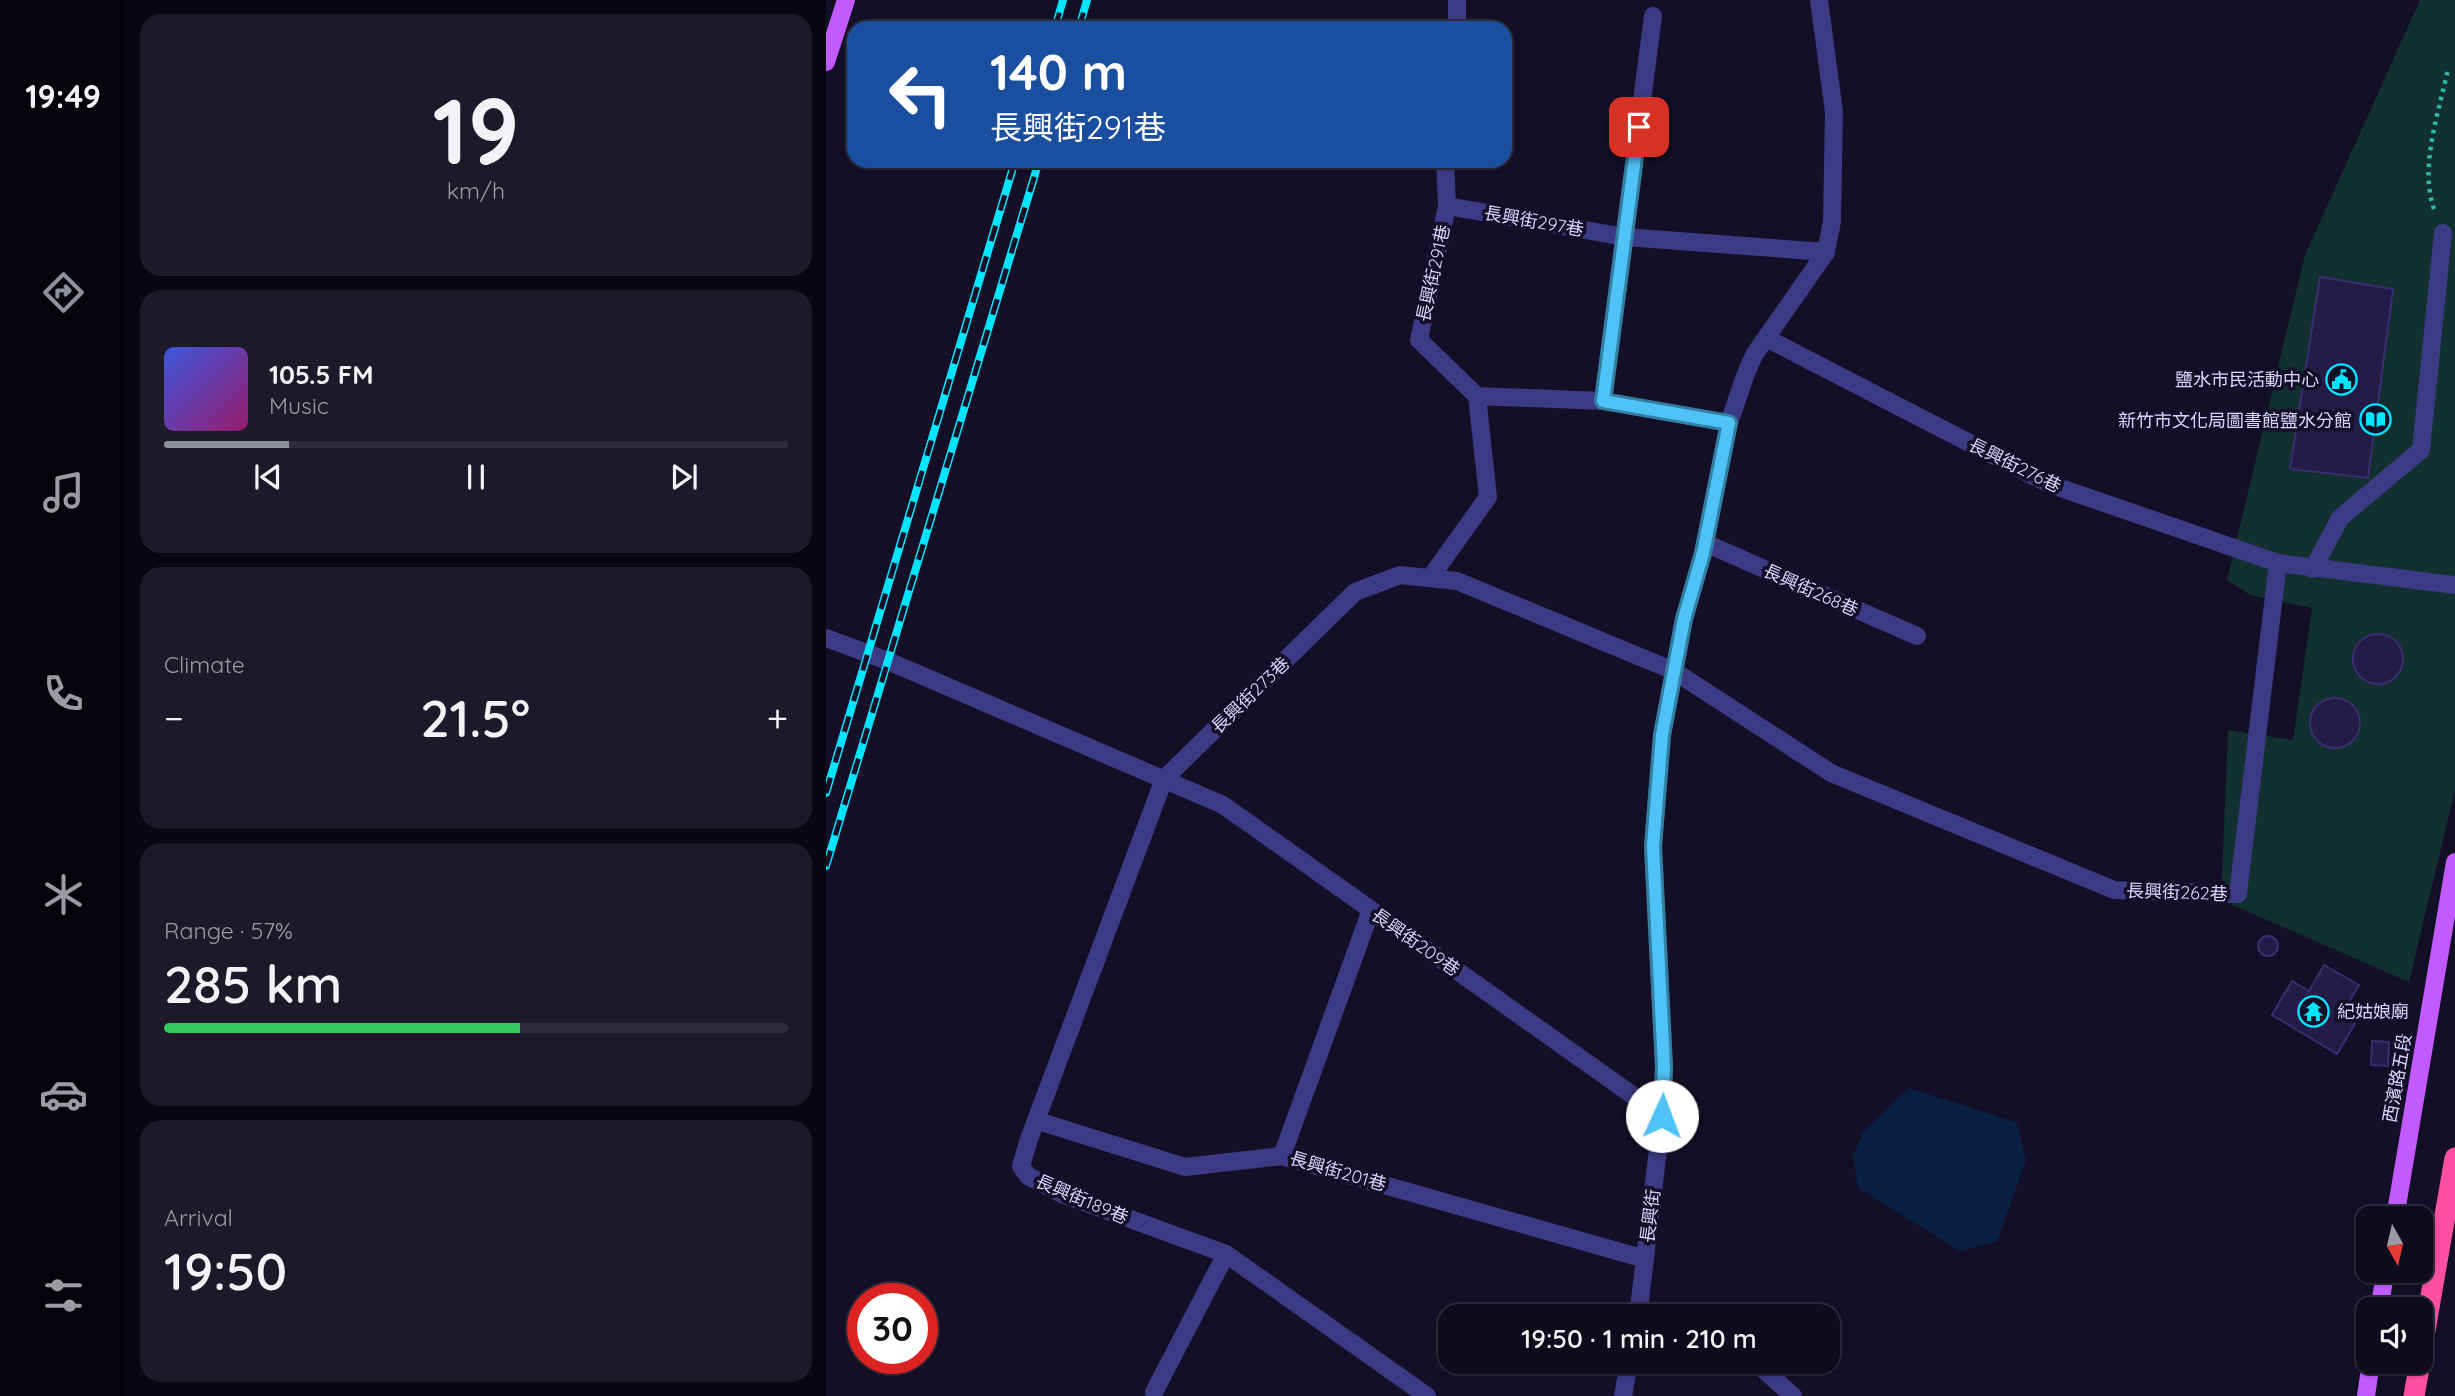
<!DOCTYPE html>
<meta charset="utf-8">
<style>
body{margin:0;font-family:Quicksand,"Noto Sans TC",sans-serif;background:#1c1929;color:#f1f3f6;height:100vh;display:flex;flex-direction:column;font-size:26px;white-space:nowrap}
*{box-sizing:border-box;margin:0}
p{font-size:23px;color:#9b9ba3}
.icon{flex:none;width:38px;height:38px;fill:none;stroke:currentColor;stroke-width:2;stroke-linecap:round;stroke-linejoin:round}
.map{position:relative;flex:1;overflow:hidden}
.sheet{display:flex;flex-direction:column;gap:14px;padding:14px;background:#08060f;width:700px}
.sheet>*{flex:none}
.top-card{position:absolute;left:21px;top:21px;width:665px;height:147px;border-radius:21px;box-shadow:0 2px 5px #0004,0 0 0 2px #2e2b3b;background:#1a4fa0;color:#fff;overflow:hidden}
.needle{width:46px;rotate:172deg}
.fabs{position:absolute;left:1530px;top:1206px;display:grid;gap:14px}
.fabs a{display:grid;place-items:center;width:77px;height:77px;border-radius:14px;background:#0e0b1c;box-shadow:0 2px 5px #0004,0 0 0 2px #2e2b3b;font-size:35px}
.speed{position:absolute;left:21px;top:1283px;display:flex;gap:14px;font-size:35px;font-weight:700;text-align:center}
.speed>*{display:grid;place-content:center;width:91px;height:91px;border-radius:50%;background:#0e0b1c;box-shadow:0 2px 5px #0004,0 0 0 2px #2e2b3b;line-height:1}
.speed .limit{border:10px solid #d22;background:#fff;color:#111}
.pin{position:absolute;display:grid;place-items:center;width:60px;height:60px;color:#fff;margin:-30px;border-radius:14px;box-shadow:0 4px 10px #0006}
.me{position:absolute;width:77px;margin:-38px;rotate:2deg;stroke-linejoin:round;filter:drop-shadow(0 0 5px #0008)}
.turn{display:flex;align-items:center;gap:24px;height:147px;padding:0 28px;font-size:32px}
.turn .icon{width:91px;height:91px;stroke-width:2.5}
.turn b{display:block;font-size:49px;line-height:60px}
.big{font-size:52px;font-weight:600;line-height:1.1}
.sheet .tile{flex:1;display:flex;flex-direction:column;justify-content:center;gap:10px;min-width:0;padding:0 24px;border-radius:21px;background:#1c1929}
.sheet .dial{align-items:center;gap:0}
.dial b{font-size:91px;line-height:1}
.song{display:flex;align-items:center;gap:21px}
.cover{width:84px;height:84px;border-radius:10px;background:linear-gradient(135deg,hsl(230 70% 55%),hsl(320 70% 35%))}
.played{height:7px;border-radius:4px;background:linear-gradient(90deg,#8c9099 20%,#2e2b3b 20%)}
.keys{display:flex;justify-content:space-around;direction:ltr}
.heat{display:flex;justify-content:space-between;align-items:center;font-size:38px;direction:ltr}
.charge{height:10px;border-radius:5px;background:linear-gradient(90deg,#34c759 57%,#2e2b3b 0)}
.trip{position:absolute;left:612px;top:1304px;width:402px;height:70px;border-radius:21px;background:#0e0b1c;box-shadow:0 2px 5px #0004,0 0 0 2px #2e2b3b;font-weight:600;line-height:70px;text-align:center}
main{display:flex;flex:1;min-height:0}
.tabs{display:flex;flex-direction:column;width:126px;justify-content:space-around;align-items:center;background:#06040b;color:#9b9ba3}
.tabs .icon{width:49px;height:49px}
.tabs .current{color:#8c9099}
.tabs b{font-size:32px;color:#f1f3f6}
.map>svg:first-child{display:block}
.green{fill:#12302f}
.water{fill:#0a1f44}
.building{fill:#241b47;stroke:#3b2d73;stroke-width:2}
.lines{fill:none;stroke-linecap:round;stroke-linejoin:round}
.path{stroke:#2fb8b0;stroke-width:4.5;stroke-dasharray:3.5 5;stroke-linecap:butt}
.lane{stroke:#3d3a85;stroke-width:18}
.street{stroke:#3d3a85;stroke-width:18}
.primary{stroke:#c25bff;stroke-width:18}
.highway{stroke:#ff4fa3;stroke-width:21}
.rail-casing{stroke:#00e5ff;stroke-width:8}
.rail{stroke:#130f26;stroke-width:5;stroke-dasharray:16;stroke-linecap:butt}
.route-casing{stroke:#337fa1;stroke-width:18}
.route{stroke:#4fc3f7;stroke-width:12}
.labels{text-anchor:middle;dominant-baseline:central;stroke-width:7;stroke-linejoin:round;paint-order:stroke}
.street-label{font-size:18px;fill:#d9d4ff;stroke:#130f26}
.poi-label{font-size:18px;fill:#d9d4ff;stroke:#130f26;text-anchor:end}
</style>
<main>
<nav class="tabs">
<b>19:49</b>
<svg class="icon current" aria-label="directions" viewBox="0 0 24 24"><path d="M12 3l9 9-9 9-9-9zM9 14v-3h6M13 9l2 2-2 2"/></svg>
<svg class="icon" aria-label="music" viewBox="0 0 24 24"><path d="M9 18V5l10-2v13"/><circle cx="6" cy="18" r="3"/><circle cx="16" cy="16" r="3"/></svg>
<svg class="icon" aria-label="phone" viewBox="0 0 24 24"><path d="M5 4h4l2 5-3 2q2 4 5 5l2-3 5 2v4C11 20 4 13 5 4z"/></svg>
<svg class="icon" aria-label="climate" viewBox="0 0 24 24"><path d="M12 3v18M4 7l16 10M4 17L20 7"/></svg>
<svg class="icon" aria-label="car" viewBox="0 0 24 24"><path d="M5 17H2v-5l4-1 3-4h7l3 4 3 1v5h-3M9 17h6M6 11h13"/><circle cx="7" cy="17" r="2"/><circle cx="17" cy="17" r="2"/></svg>
<svg class="icon" aria-label="filters" viewBox="0 0 24 24"><path d="M4 7h16M4 17h16"/><circle cx="9" cy="7" r="2"/><circle cx="15" cy="17" r="2"/></svg>
</nav>
<section class="sheet">
<div class="tile dial"><b>19</b><p>km/h</p></div>
<div class="tile">
<div class="song"><i class="cover"></i><div><b>105.5 FM</b><p>Music</p></div></div>
<div class="played"></div>
<div class="keys"><svg class="icon" aria-label="previous" viewBox="0 0 24 24"><path d="M18 5L8 12l10 7zM5 5v14"/></svg><svg class="icon" aria-label="pause" viewBox="0 0 24 24"><path d="M8 5v14M16 5v14"/></svg><svg class="icon" aria-label="next" viewBox="0 0 24 24"><path d="M6 5l10 7-10 7zM19 5v14"/></svg></div>
</div>
<div class="tile"><p>Climate</p>
<div class="heat"><a>−</a><b class="big">21.5°</b><a>+</a></div>
</div>
<div class="tile"><p>Range · 57%</p><b class="big">285 km</b><div class="charge"></div></div>
<div class="tile"><p>Arrival</p><b class="big">19:50</b></div>
</section>
<div class="map">
<svg width="1629" height="1396" viewBox="0 0 1629 1396">
<rect width="100%" height="100%" fill="#130f26"/>
<polygon class="green" points="1594,0 1629,0 1629,790 1583,982 1395,900 1402,730 1467,740 1486,608 1424,595 1401,580 1479,255"/>
<polygon class="water" points="1083,1088 1190,1122 1200,1160 1171,1242 1134,1251 1032,1188 1027,1156 1037,1132"/>
<g class="building">
<polygon points="1494,277 1567,289 1542,478 1464,469"/>
<circle cx="1552" cy="659" r="25"/>
<circle cx="1509" cy="723" r="25"/>
<circle cx="1442" cy="946" r="10"/>
<polygon points="1498,965 1533,985 1520,1007 1534,1015 1511,1054 1446,1015 1466,981 1483,991"/>
<polygon points="1546,1041 1563,1042 1562,1066 1545,1065"/>
</g>
<g class="lines">
<path class="path" d="M1608,209C1593,167 1613,112 1622,69"/>
<g class="lane">
<polyline points="631,0 631,28"/>
<polyline points="619,161 621,206 593,340 651,396 777,401 903,423"/>
<polyline points="621,206 799,237 1000,252"/>
<polyline points="940,338 1223,484 1452,563"/>
<polyline points="777,401 827,16"/>
<polyline points="879,543 1091,636"/>
<polyline points="1487,569 1514,518 1595,450 1617,233"/>
<polyline points="604,578 662,497 651,396"/>
<polyline points="0,638 62,661 397,805 836,1116"/>
<polyline points="212,1121 359,1167 456,1156 819,1259"/>
<polyline points="456,1156 545,910"/>
<polyline points="925,1362 935,1367 967,1396"/>
<polyline points="328,1392 400,1254"/>
<polyline points="601,1396 400,1254 236,1194 202,1176 195,1166 203,1139 338,779 529,592 574,575 631,581 848,671 1005,773 1288,890 1412,894 1452,563 1629,585"/>
</g>
<g class="street">
<polyline points="812,1316 836,1116 838,1067 827,846 836,735 858,619 877,553 903,423 919,376 928,355 1000,252 1006,221 1008,112 993,0"/>
<polyline points="797,1396 803,1362"/>
</g>
<g class="primary">
<polyline points="0,62 20,0"/>
<polyline points="1569,1218 1629,862"/>
<polyline points="1553,1309 1560,1270"/>
<polyline points="1540,1396 1545,1362"/>
</g>
<g class="highway">
<polyline points="1594,1359 1629,1158"/>
<polyline points="1588,1396 1594,1362"/>
</g>
<defs>
<g id="rail">
<polyline points="229,28 237,0"/>
<polyline points="253,28 261,0"/>
<polyline points="0,793 189,161"/>
<polyline points="0,866 213,161"/>
</g>
</defs>
<use href="#rail" class="rail-casing"/>
<use href="#rail" class="rail"/>
</g>
<g class="lines">
<defs>
<polyline id="route" points="813,127 777,401 903,423 877,553 858,619 836,735 827,846 838,1067 836,1116"/>
</defs>
<use href="#route" class="route-casing"/>
<use href="#route" class="route"/>
</g>
<defs>
<symbol id="civic-ring" viewBox="-11 -11 22 22"><circle r="9.5" fill="#130f26" stroke="#00e5ff" stroke-width="1.5"/><path d="M-.6-6.5H3V-4.5H.6V-3L4-1V1h2V6H-6V1h2V-1L-.6-3ZM-1.2 2.5V6h2.4V2.5Z" fill="#00e5ff"/></symbol>
<symbol id="library-ring" viewBox="-11 -11 22 22"><circle r="9.5" fill="#130f26" stroke="#00e5ff" stroke-width="1.5"/><path d="M-6-4Q-3-5.5-.7-3.5V5Q-3 3-6 4ZM6-4Q3-5.5 .7-3.5V5Q3 3 6 4Z" fill="#00e5ff"/></symbol>
<symbol id="temple-ring" viewBox="-11 -11 22 22"><circle r="9.5" fill="#130f26" stroke="#00e5ff" stroke-width="1.5"/><path d="M0-6L5-2H3V0L6.5 2.5H4V6H1.5V3h-3V6H-4V2.5H-6.5L-3 0V-2H-5Z" fill="#00e5ff"/></symbol>
</defs>
<g fill-rule="evenodd">
<use href="#civic-ring" x="1498" y="362" width="35" height="35"/>
<use href="#library-ring" x="1532" y="402" width="35" height="35"/>
<use href="#temple-ring" x="1470" y="994" width="35" height="35"/>
</g>
<g class="labels">
<g class="street-label">
<text transform="translate(708 221) rotate(10)">長興街297巷</text>
<text transform="translate(607 273) rotate(-78)">長興街291巷</text>
<text transform="translate(1189 465) rotate(26)">長興街276巷</text>
<text transform="translate(985 590) rotate(24)">長興街268巷</text>
<text transform="translate(424 695) rotate(-44)">長興街273巷</text>
<text transform="translate(1351 892) rotate(2)">長興街262巷</text>
<text transform="translate(590 942) rotate(35)">長興街209巷</text>
<text transform="translate(1571 1078) rotate(-80)">西濱路五段</text>
<text transform="translate(512 1171) rotate(16)">長興街201巷</text>
<text transform="translate(256 1199) rotate(23)">長興街189巷</text>
<text transform="translate(824 1216) rotate(-83)">長興街</text>
</g>
<g class="poi-label">
<text x="1493" y="379">鹽水市民活動中心</text>
<text x="1526" y="420">新竹市文化局圖書館鹽水分館</text>
<text x="1511" y="1011" text-anchor="start">紀姑娘廟</text>
</g>
</g>
</svg>
<div class="fabs">
<a><svg class="needle" viewBox="-14 -14 28 28"><path d="M0-13l5 13h-10z" fill="#e53935"/><path d="M0 13l5-13h-10z" fill="#9b9ba3"/></svg></a>
<a><svg class="icon" aria-label="sound" viewBox="0 0 24 24"><path d="M4 9h4l5-4v14l-5-4H4zM17 9q2 3 0 6"/></svg></a>
</div>
<div class="speed"><div class="limit">30</div></div>
<div class="pin" style="left:813px;top:127px;background:#d93025"><svg class="icon" aria-label="arrive" viewBox="0 0 24 24"><path d="M6 21V4h12l-3 4 3 4H6"/></svg></div>
<svg class="me" style="left:836px;top:1116px" viewBox="-20 -20 40 40"><circle r="19" fill="#fff"/><path d="M0-13L10 11 0 6-10 11z" fill="#4fc3f7"/></svg>
<div class="trip">19:50 · 1 min · 210 m</div>
<div class="top-card">
<div class="turn"><svg class="icon" aria-label="left" viewBox="0 0 24 24"><path d="M17 20v-9H6M10 6l-5 5 5 5"/></svg><div><b>140 m</b>長興街291巷</div></div>
</div>
</div>
</main>
